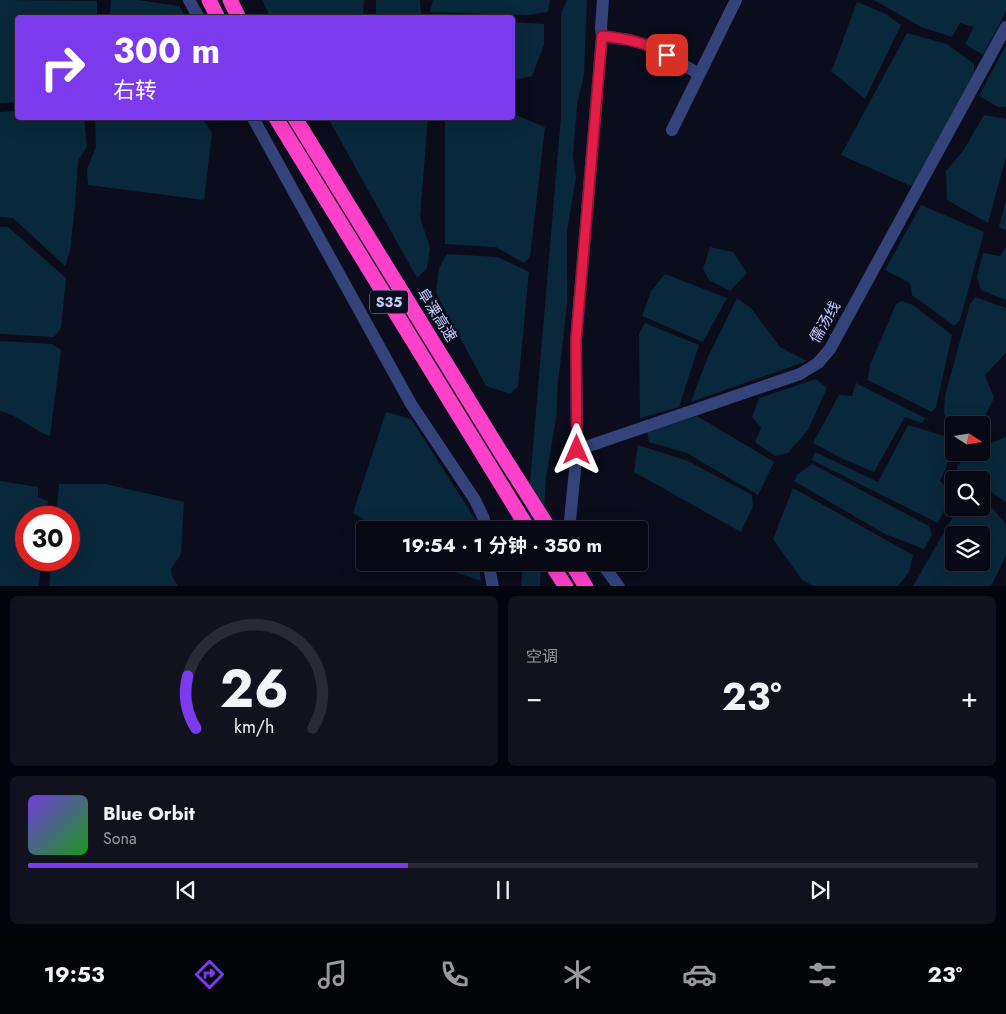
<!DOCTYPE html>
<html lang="zh">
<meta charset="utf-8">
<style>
body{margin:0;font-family:Jost,"Noto Sans SC",sans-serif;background:#11121e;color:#f1f3f6;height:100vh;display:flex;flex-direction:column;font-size:19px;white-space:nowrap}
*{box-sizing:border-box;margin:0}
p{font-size:16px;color:#989aa0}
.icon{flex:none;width:28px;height:28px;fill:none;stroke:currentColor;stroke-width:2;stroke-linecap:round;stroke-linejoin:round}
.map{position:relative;height:586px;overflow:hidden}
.sheet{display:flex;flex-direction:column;gap:10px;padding:10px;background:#04050c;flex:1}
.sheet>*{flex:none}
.top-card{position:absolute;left:15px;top:15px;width:500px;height:105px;border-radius:5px;box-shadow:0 5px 20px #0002,0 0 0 1px #292a34;background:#7c3aed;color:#fff;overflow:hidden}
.needle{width:32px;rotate:102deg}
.buttons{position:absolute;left:945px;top:416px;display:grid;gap:10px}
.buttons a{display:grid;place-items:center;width:45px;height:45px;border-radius:5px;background:#080915;box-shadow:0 5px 20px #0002,0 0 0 1px #292a34;font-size:25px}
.speed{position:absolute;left:15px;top:506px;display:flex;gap:10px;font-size:25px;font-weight:700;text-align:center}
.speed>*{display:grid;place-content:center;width:65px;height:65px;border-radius:50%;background:#080915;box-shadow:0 5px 20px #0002,0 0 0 1px #292a34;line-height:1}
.speed .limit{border:8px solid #d22;background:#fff;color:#111}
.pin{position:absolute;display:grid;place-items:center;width:42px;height:42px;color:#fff;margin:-21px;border-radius:10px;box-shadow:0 2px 8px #0006}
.me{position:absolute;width:55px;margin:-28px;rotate:0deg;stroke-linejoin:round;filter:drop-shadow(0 0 4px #0008)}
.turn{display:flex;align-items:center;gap:18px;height:105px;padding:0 15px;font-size:22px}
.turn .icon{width:65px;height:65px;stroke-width:2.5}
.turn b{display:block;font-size:35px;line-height:42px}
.big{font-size:38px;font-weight:700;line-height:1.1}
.sheet .tile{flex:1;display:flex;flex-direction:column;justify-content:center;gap:8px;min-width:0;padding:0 18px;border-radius:8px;background:#11121e}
.sheet .dial{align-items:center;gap:0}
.dial svg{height:130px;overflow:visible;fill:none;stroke:#292a34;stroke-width:7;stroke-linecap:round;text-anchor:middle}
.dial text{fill:#f1f3f6;stroke:none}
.song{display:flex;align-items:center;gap:15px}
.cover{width:60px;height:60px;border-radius:8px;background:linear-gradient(135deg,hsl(260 70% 55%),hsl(120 70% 35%))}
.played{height:5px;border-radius:2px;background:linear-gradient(90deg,#7c3aed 40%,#292a34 40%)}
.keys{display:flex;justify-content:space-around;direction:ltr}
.heat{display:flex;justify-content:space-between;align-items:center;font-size:28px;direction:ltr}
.sheet .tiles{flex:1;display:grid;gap:10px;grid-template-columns:1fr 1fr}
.tile:last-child{grid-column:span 2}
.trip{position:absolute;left:356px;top:521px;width:292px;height:50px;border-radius:5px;background:#080915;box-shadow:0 5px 20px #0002,0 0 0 1px #292a34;font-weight:700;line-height:50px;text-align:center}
.tab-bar{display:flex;height:80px;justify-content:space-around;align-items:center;background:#030408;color:#989aa0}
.tab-bar .icon{width:35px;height:35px}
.tab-bar .on{color:#7c3aed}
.tab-bar b{font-size:22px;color:#f1f3f6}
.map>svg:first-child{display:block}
.water{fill:#0a283b;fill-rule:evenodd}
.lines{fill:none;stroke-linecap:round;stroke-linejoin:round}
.minor{stroke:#35437b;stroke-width:12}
.highway{stroke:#ff40c9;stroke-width:15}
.highway-bridge{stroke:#ff40c9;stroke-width:15}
.route-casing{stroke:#92132f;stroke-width:12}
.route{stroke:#e11d48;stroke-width:9}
.labels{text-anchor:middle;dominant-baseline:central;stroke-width:5;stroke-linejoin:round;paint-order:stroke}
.shield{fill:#0b0c1c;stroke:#8d92bb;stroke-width:1}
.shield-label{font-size:14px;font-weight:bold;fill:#c5ccff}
.street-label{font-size:15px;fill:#c5ccff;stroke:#0b0c1c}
</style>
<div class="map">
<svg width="1006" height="587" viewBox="0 0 1006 587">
<rect width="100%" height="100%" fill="#0b0c1c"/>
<g class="water">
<polygon points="0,0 97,1 97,17 18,18 17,102 0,103"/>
<polygon points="111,0 138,0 179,6 186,17 110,17"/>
<polygon points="262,0 364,0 363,17 270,17"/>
<polygon points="376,0 420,0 421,15 438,17 376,17"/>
<polygon points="433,0 550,0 548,12 528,15 430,12"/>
<polygon points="567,0 587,0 584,74 577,105 573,155 576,178 567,231 567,304 558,383 556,419 546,478 543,530 526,530 561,116 561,13"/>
<polygon points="874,0 1006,0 1006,12 983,55 965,44 974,27 960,23 952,37 921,27"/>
<polygon points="857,2 886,14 901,25 865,99 831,71 835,62"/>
<polygon points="513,22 544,24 544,45 532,76 513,81"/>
<polygon points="907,33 947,44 974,64 974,72 913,187 841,155"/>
<polygon points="1006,45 1006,107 998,107 979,96"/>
<polygon points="17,111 18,118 84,118 87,146 78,161 75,205 70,251 65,266 13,218 0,217 0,112"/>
<polygon points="513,114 545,127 530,257 524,263 496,247 445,244 445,119 512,118"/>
<polygon points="984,115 1006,119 1006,157 988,223 947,200 946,171 963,151"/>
<polygon points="95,118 202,118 212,133 204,200 88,185 87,169 96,147"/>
<polygon points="328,118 428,118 420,217 430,248 427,268 417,278"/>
<polygon points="1006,200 1006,230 999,227"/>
<polygon points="921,205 984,232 960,320 954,326 912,295 910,283 885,270"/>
<polygon points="0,227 8,227 66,278 61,328 54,337 0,334"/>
<polygon points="710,247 733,252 747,273 730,291 709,280 703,269"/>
<polygon points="1005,248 1006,248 1006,300 981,290 977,277 983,253 1000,256"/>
<polygon points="447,254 498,257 529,272 518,386 511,394 486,386 436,293 439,268"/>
<polygon points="665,274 727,298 703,342 642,316 651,291"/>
<polygon points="975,297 1006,308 1006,353 985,375 994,398 981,425 954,425 954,428 948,424 944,413 945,396 970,304"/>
<polygon points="737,298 751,308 780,347 807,361 691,402 707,359"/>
<polygon points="902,301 913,305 952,335 936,407 932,412 868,380 870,365 896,304"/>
<polygon points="645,323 699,345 679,407 640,418 639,334"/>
<path d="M0,341L52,344L61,350L50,436C32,430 19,415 0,411Z"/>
<polygon points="816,379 827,388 808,430 788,453 775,456 755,442 761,428 752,417 759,398"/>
<polygon points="856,383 925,418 922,423 905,417 874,472 841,458 813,443 839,395 852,396"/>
<polygon points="386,412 411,419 477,522 477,530 382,530 353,513"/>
<polygon points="697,416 774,462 758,495 687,453 649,442 647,431"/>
<polygon points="908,425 954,439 954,449 940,481 952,493 938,523 812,460 815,452 878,482"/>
<polygon points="1006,437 1006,502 994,494 981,488 981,480 962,480 958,478 957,466 970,453 981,452 981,447"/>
<polygon points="638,445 688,461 752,495 753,506 741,532 634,472"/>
<polygon points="812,464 929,526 932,535 924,549 885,534 794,481 797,475"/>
<polygon points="0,481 38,487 38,497 48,501 46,517 26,518 26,560 41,560 39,586 0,586"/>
<polygon points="59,484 106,484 184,502 181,554 171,569 172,576 178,586 49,586 52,560 69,560 69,518 56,517"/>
<polygon points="793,488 913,555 909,572 898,586 814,586 802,580 773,539"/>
<path d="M981,504L992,508L1006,524V556L991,586H913L958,508H981ZM954,535H981V562H954Z"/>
<polygon points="439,563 479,563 481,581 458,573"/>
<polygon points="523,563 541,563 540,586 521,586"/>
</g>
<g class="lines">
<g class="minor">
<polyline points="189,0 199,18"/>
<polyline points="602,36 630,40 651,46 699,74"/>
<polyline points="253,118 411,404 475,500 484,519 485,530"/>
<polyline points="672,130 736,0"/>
<polyline points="577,450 576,340 602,36 601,28 603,0"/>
<polyline points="569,530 577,450 800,374 818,363 830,349 1006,27"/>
<polyline points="488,562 493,587"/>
<polyline points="601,562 619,587"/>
</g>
<g class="highway">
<polyline points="209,0 218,18"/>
<polyline points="230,0 239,18"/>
<polyline points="276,118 529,530"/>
<polyline points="295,118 503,456 550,530"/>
<polyline points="571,562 586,587"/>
</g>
<polyline class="highway-bridge" points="550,562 566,587"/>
</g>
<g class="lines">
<defs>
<path id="route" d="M577,450L576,340L602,36C627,39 645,42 667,55"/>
</defs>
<use href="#route" class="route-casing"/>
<use href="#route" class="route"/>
</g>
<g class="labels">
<rect class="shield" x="370" y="290.5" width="38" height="23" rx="4"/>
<g class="shield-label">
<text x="389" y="302">S35</text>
</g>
<g class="street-label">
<text transform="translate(437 315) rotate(58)">阜溧高速</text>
<text transform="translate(825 322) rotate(-60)">儒汤线</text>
</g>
</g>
</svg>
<div class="buttons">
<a><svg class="needle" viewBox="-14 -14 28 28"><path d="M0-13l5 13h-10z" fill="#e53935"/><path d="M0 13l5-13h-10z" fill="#989aa0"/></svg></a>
<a><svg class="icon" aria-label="search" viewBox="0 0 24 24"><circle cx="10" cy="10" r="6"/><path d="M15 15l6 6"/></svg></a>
<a><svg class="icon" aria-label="layers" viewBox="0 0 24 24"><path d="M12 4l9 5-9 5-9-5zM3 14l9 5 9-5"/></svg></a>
</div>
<div class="speed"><div class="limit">30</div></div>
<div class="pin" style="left:667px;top:55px;background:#d93025"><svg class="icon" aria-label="arrive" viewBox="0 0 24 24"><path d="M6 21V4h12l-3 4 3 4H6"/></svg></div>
<svg class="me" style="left:577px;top:450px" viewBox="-20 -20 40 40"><path d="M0-17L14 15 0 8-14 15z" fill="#e11d48" stroke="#fff" stroke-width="4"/></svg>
<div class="trip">19:54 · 1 分钟 · 350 m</div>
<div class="top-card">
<div class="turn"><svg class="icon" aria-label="right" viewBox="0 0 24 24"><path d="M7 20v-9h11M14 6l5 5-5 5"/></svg><div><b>300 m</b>右转</div></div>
</div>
</div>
<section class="sheet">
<div class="tiles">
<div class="tile dial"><svg viewBox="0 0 100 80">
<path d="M14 69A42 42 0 1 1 86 69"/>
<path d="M14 69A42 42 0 0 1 9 37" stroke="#7c3aed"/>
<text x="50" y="56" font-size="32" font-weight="700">26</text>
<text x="50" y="72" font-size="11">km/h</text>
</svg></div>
<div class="tile"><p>空调</p>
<div class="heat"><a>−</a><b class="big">23°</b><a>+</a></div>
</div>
<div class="tile">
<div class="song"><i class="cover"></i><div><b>Blue Orbit</b><p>Sona</p></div></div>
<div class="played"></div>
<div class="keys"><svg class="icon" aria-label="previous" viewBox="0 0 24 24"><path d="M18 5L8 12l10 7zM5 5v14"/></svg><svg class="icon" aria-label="pause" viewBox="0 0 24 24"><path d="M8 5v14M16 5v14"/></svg><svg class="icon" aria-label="next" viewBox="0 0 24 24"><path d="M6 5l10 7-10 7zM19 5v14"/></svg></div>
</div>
</div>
</section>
<nav class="tab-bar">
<b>19:53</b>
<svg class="icon on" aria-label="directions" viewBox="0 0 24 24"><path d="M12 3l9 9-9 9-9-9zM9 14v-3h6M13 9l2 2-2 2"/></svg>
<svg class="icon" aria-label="music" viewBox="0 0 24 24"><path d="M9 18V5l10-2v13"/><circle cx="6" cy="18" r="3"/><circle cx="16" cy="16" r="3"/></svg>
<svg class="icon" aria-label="phone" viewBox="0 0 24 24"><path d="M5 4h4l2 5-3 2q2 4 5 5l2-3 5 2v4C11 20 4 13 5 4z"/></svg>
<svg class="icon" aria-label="climate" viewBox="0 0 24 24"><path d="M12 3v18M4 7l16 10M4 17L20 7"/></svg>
<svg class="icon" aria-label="car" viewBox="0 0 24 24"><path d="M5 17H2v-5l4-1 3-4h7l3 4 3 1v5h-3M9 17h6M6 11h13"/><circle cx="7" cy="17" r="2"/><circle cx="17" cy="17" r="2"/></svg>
<svg class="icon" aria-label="filters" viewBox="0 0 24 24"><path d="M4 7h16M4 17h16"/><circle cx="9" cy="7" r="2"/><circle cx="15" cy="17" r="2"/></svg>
<b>23°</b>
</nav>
